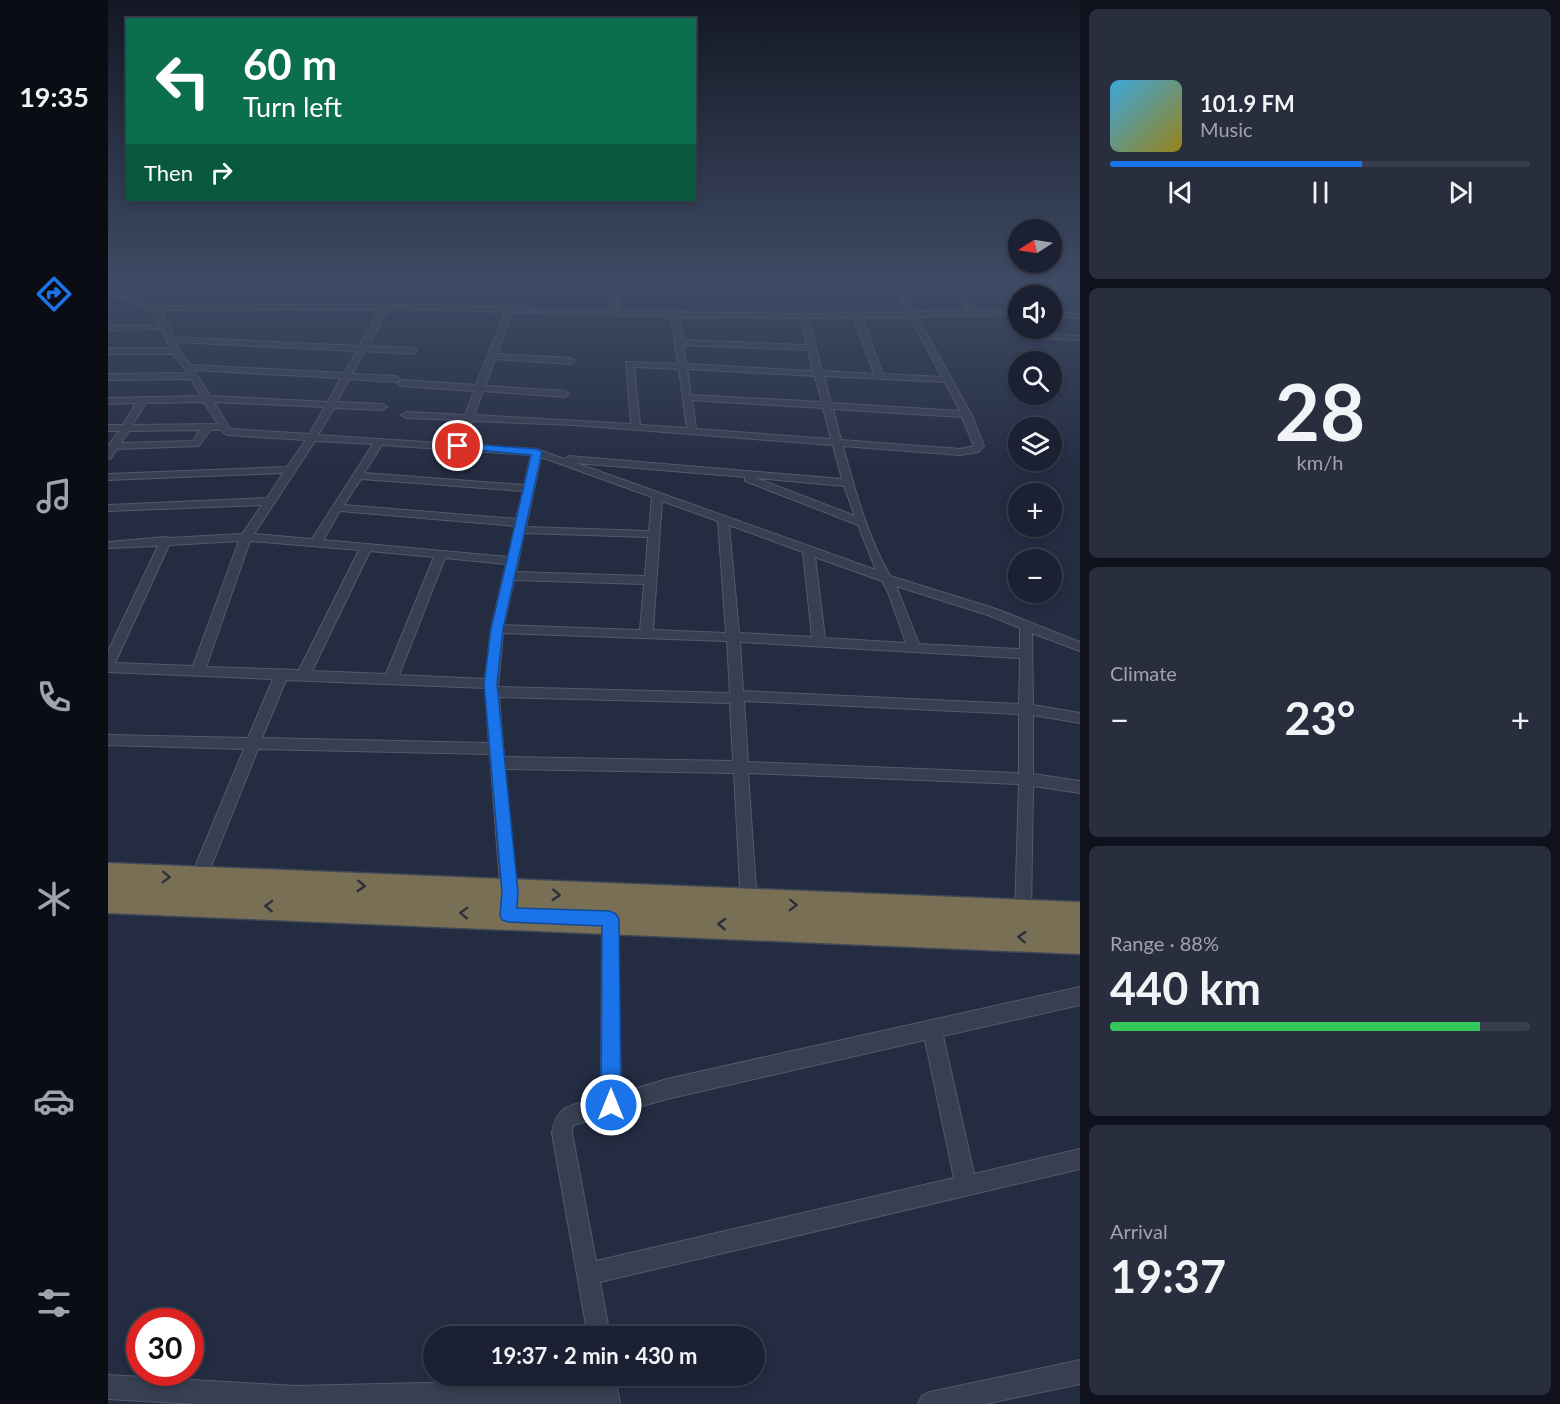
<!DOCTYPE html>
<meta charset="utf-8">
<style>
body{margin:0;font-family:Lato,sans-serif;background:#282e3e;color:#f1f3f6;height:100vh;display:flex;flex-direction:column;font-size:22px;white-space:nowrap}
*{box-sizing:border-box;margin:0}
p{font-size:20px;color:#a0a3ac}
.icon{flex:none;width:33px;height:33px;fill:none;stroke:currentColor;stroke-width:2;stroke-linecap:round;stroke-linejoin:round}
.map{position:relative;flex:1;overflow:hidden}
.side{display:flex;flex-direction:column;gap:9px;padding:9px;background:#0f121c;width:480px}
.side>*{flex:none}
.hud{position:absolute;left:18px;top:18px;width:570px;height:183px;border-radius:0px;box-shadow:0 3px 9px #0003,0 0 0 2px #393e4d;background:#0b6e4f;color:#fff;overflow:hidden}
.needle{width:39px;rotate:258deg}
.tools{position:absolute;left:900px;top:219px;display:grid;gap:12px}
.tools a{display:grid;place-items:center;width:54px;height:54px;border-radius:50%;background:#1b2132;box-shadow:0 3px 9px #0003,0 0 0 2px #393e4d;font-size:30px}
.speed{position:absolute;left:18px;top:1308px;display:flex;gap:12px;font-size:30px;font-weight:700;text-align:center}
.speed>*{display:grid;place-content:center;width:78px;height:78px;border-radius:50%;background:#1b2132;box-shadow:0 3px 9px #0003,0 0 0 2px #393e4d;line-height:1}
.speed .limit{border:9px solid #d22;background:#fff;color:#111}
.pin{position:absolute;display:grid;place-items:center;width:51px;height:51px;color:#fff;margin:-26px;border:3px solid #fff;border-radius:50%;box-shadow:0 2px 6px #0007}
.me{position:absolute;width:66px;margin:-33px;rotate:0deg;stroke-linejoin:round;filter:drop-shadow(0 0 4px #0008)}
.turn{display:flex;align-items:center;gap:21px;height:126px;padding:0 18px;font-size:27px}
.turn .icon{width:78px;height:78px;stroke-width:2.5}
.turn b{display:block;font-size:42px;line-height:51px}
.then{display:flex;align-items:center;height:57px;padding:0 18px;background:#0003;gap:12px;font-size:22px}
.big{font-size:45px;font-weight:700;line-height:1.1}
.side .tile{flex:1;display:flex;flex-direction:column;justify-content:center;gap:9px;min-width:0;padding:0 21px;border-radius:9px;background:#282e3e}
.side .dial{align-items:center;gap:0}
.dial b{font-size:78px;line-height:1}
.song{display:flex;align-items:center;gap:18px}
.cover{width:72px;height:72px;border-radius:9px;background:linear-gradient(135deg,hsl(200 70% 55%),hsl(50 70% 35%))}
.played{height:6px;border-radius:3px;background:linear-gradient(90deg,#1a73e8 60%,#393e4d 60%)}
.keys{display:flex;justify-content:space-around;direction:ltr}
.heat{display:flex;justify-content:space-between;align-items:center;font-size:33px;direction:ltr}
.charge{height:9px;border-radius:4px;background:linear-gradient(90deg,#34c759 88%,#393e4d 0)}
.trip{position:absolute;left:315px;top:1326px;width:342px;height:60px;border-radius:30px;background:#1b2132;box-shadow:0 3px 9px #0003,0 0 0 2px #393e4d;font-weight:700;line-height:60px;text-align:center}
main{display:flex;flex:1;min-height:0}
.tabs{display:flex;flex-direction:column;width:108px;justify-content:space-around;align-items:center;background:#0b0d14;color:#a0a3ac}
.tabs .icon{width:42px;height:42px}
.tabs .selected{color:#1a73e8}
.tabs b{font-size:27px;color:#f1f3f6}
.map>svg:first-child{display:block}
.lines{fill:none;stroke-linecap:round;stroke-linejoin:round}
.street-casing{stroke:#535a6c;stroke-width:2}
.highway-casing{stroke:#404759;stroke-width:3}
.street{fill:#383f51;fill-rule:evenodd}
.highway{fill:#786f55;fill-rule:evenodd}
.oneway{stroke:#2b2f3b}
.route{fill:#1a73e8;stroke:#114b97;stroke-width:1.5}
</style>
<main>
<nav class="tabs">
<b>19:35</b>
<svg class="icon selected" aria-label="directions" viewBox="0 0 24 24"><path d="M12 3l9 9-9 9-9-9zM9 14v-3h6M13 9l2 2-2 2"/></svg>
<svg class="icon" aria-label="music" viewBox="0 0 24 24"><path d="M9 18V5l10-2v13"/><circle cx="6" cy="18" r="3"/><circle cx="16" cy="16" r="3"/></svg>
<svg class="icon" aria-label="phone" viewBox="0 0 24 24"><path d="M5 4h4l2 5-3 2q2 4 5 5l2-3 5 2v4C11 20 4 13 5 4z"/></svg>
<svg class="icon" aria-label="climate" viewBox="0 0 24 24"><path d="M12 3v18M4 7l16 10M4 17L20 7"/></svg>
<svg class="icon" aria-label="car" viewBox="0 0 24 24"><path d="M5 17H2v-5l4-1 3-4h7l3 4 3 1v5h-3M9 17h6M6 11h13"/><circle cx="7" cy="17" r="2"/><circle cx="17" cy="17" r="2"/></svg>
<svg class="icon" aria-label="filters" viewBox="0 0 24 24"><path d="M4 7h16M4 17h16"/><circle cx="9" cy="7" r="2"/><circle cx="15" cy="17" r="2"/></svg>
</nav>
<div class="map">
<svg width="972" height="1404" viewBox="0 0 972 1404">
<rect width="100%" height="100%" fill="#242c42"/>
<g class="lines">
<defs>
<g id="street">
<path d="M500,279H508L511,311L695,314L799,312L789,293L716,294L712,292L716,290L787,289L782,279H789L807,312L860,311L839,279H846L868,311H910V315L809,317L863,414L876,446L870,452L852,455L735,446C746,488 760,538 782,576L888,609L972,642V651L924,633L925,705L972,713V723L925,715V774L972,781V793L925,786L923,913L921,918L915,920L909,918L907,913L911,784L640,773L649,903L647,908L641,910L635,908L633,903L626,773L397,769L409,898L407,903L401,905L395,903L393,898L382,754L150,749L96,884L90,886L84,884L82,879L136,749L0,745V735L140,738L165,679L0,672V651L50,546L0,548V542L58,537L62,538L134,534L154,505L0,511V505L159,498L175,473L0,480V474L179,467L198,440L119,435L113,430H102L91,446L9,449L3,458L0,459V446L11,431H0V425H15L28,403L0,404V398L93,396L83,379L0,380V374L80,373L65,354H0V348H62L54,329L0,330V326L52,325C43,304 20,301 0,294V289L45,306L299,304L503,311ZM280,308L397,312L368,385L294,380L290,383L294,386L366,391L357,415L298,412L293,415L298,418L355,420L346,444L210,435L226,408L274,410L279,407L274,404L229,402L241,379L288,382L292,379L288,376L244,374L257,351L305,354L309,351L305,348L260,346ZM273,309L251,346L65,337L53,310ZM404,312L563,317L570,364L518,362L523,424L366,415L375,391L457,397L461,394L457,391L377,386L387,359L463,364L467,361L463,358L389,354ZM571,317L692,318L699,345L575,340ZM802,317L834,377L775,374L754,318ZM700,318H746L766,374L714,371ZM67,342L249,351L236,373L83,365L71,350ZM575,345L700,350L705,371L578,364ZM526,367L571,369L579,428L532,425ZM579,369L707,376L714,402L583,395ZM86,370L233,378L220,402L102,396ZM716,376L837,382L852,411L723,403ZM584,400L715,408L723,439L588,429ZM96,402L110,424L24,425L38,403ZM106,402L217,407L201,434L122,429ZM725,409L854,417L866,446L852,449L733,440ZM364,421L466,425L725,445L734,479L461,456L456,459L429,449L355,444ZM92,430L85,441L13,443L21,431ZM207,441L265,444L204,539L146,534ZM274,445L423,455L416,485L256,473ZM433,457L544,497L541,531L418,527ZM468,463L637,477V481L750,525L768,570ZM648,478L736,486L747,516ZM253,479L415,491L408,519L236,505ZM554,501L610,521L618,633L545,630ZM232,511L407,526L400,557L215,540ZM621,525L695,552L704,637L631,633ZM416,533L540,537L537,576L408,572ZM131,541L85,666L7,663L61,545ZM142,541L251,550L191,670L98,667ZM262,551L326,557L278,674L204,671ZM707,557L774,581L780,592L798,643L717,638ZM337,558L398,564L383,629L377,679L291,675ZM406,580L536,584L532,630L396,625ZM788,586L880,615L912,628V649L811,644ZM395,633L619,641L622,693L390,687ZM632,642L912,658L911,704L635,691ZM178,680L377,688L381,743L154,738ZM391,697L622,703L625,761L396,757ZM636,701L911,714V773L640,762Z"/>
<polygon points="887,279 894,279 901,288 972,292 972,296 904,293 910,301 910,307"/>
<polygon points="309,280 310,282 306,284 0,286 0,282"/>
<polygon points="944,312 972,314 972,318 944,316"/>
<polygon points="926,328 934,328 938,334 972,336 972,340 933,338"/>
<path d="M502,911L508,914L510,919L513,1093L559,1079L972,987V1005L835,1036L866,1174L972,1149V1169L492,1282L502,1336H480L444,1133C449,1102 467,1105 493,1098L494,919L496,914ZM817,1040L846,1178L488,1261L464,1133L465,1126L469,1124L559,1099Z"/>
<polygon points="972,1360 972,1384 877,1404 810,1404 814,1396 822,1392"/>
<polygon points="0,1375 187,1386 485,1379 485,1376 507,1376 512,1404 88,1404 0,1399"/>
</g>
<polygon id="highway" points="0,863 972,902 972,954 0,913"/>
</defs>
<use href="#street" class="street-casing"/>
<use href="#highway" class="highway-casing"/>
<use href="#street" class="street"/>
<use href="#highway" class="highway"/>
</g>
<defs><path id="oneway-chevron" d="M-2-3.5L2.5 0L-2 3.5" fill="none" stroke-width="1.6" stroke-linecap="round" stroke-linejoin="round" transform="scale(1.5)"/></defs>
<g class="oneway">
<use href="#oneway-chevron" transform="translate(58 877) rotate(2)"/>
<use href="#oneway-chevron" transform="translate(253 886) rotate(3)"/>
<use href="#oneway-chevron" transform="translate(448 895) rotate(3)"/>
<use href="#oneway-chevron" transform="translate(685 905) rotate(2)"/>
<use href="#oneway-chevron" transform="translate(161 906) rotate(-178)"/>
<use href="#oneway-chevron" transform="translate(356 913) rotate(-178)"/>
<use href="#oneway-chevron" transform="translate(614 924) rotate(-177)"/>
<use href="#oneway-chevron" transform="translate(914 937) rotate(-177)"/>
</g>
<linearGradient id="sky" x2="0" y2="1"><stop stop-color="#141824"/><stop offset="0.59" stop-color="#3f4b65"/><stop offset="1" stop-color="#3f4b65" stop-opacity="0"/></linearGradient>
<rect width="972" height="476" fill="url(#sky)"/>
<polygon class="route" points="350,443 429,449 434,452 395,629 389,684 410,892 409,908 502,911 508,914 511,919 513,1105 510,1112 503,1115 496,1112 493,1105 494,926 400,922 394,920 392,915 394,892 376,684 383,629 423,455 346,448 345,446"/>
</svg>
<div class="tools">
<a><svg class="needle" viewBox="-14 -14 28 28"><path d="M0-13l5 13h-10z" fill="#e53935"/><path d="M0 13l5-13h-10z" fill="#a0a3ac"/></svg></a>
<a><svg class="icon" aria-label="sound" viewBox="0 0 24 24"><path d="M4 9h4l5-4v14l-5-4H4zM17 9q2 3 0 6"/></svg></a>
<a><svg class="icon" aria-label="search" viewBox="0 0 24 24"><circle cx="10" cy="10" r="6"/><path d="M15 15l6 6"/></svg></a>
<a><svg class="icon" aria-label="layers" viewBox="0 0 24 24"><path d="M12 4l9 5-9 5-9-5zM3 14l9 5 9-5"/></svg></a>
<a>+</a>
<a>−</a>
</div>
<div class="speed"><div class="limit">30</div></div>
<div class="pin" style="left:350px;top:446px;background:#d93025"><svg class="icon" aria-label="arrive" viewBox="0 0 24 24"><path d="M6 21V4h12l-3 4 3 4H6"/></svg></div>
<svg class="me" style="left:503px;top:1105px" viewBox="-20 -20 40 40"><circle r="17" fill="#1a73e8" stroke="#fff" stroke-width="3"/><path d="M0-11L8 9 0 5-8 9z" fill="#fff"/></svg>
<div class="trip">19:37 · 2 min · 430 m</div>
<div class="hud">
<div class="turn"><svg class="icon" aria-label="left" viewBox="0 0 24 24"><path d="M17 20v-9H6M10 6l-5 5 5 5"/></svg><div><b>60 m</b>Turn left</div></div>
<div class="then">Then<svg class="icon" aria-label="right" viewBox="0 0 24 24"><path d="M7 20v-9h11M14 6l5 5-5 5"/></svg></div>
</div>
</div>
<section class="side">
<div class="tile">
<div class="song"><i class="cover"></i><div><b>101.9 FM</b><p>Music</p></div></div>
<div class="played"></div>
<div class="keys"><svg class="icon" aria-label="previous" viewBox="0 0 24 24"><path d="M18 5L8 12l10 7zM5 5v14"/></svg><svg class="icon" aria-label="pause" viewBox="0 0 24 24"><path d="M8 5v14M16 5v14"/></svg><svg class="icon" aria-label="next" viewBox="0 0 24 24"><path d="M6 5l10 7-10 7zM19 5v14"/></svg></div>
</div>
<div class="tile dial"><b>28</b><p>km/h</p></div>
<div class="tile"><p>Climate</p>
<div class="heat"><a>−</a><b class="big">23°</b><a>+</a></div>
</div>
<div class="tile"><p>Range · 88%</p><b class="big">440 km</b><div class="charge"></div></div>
<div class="tile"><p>Arrival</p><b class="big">19:37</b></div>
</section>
</main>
